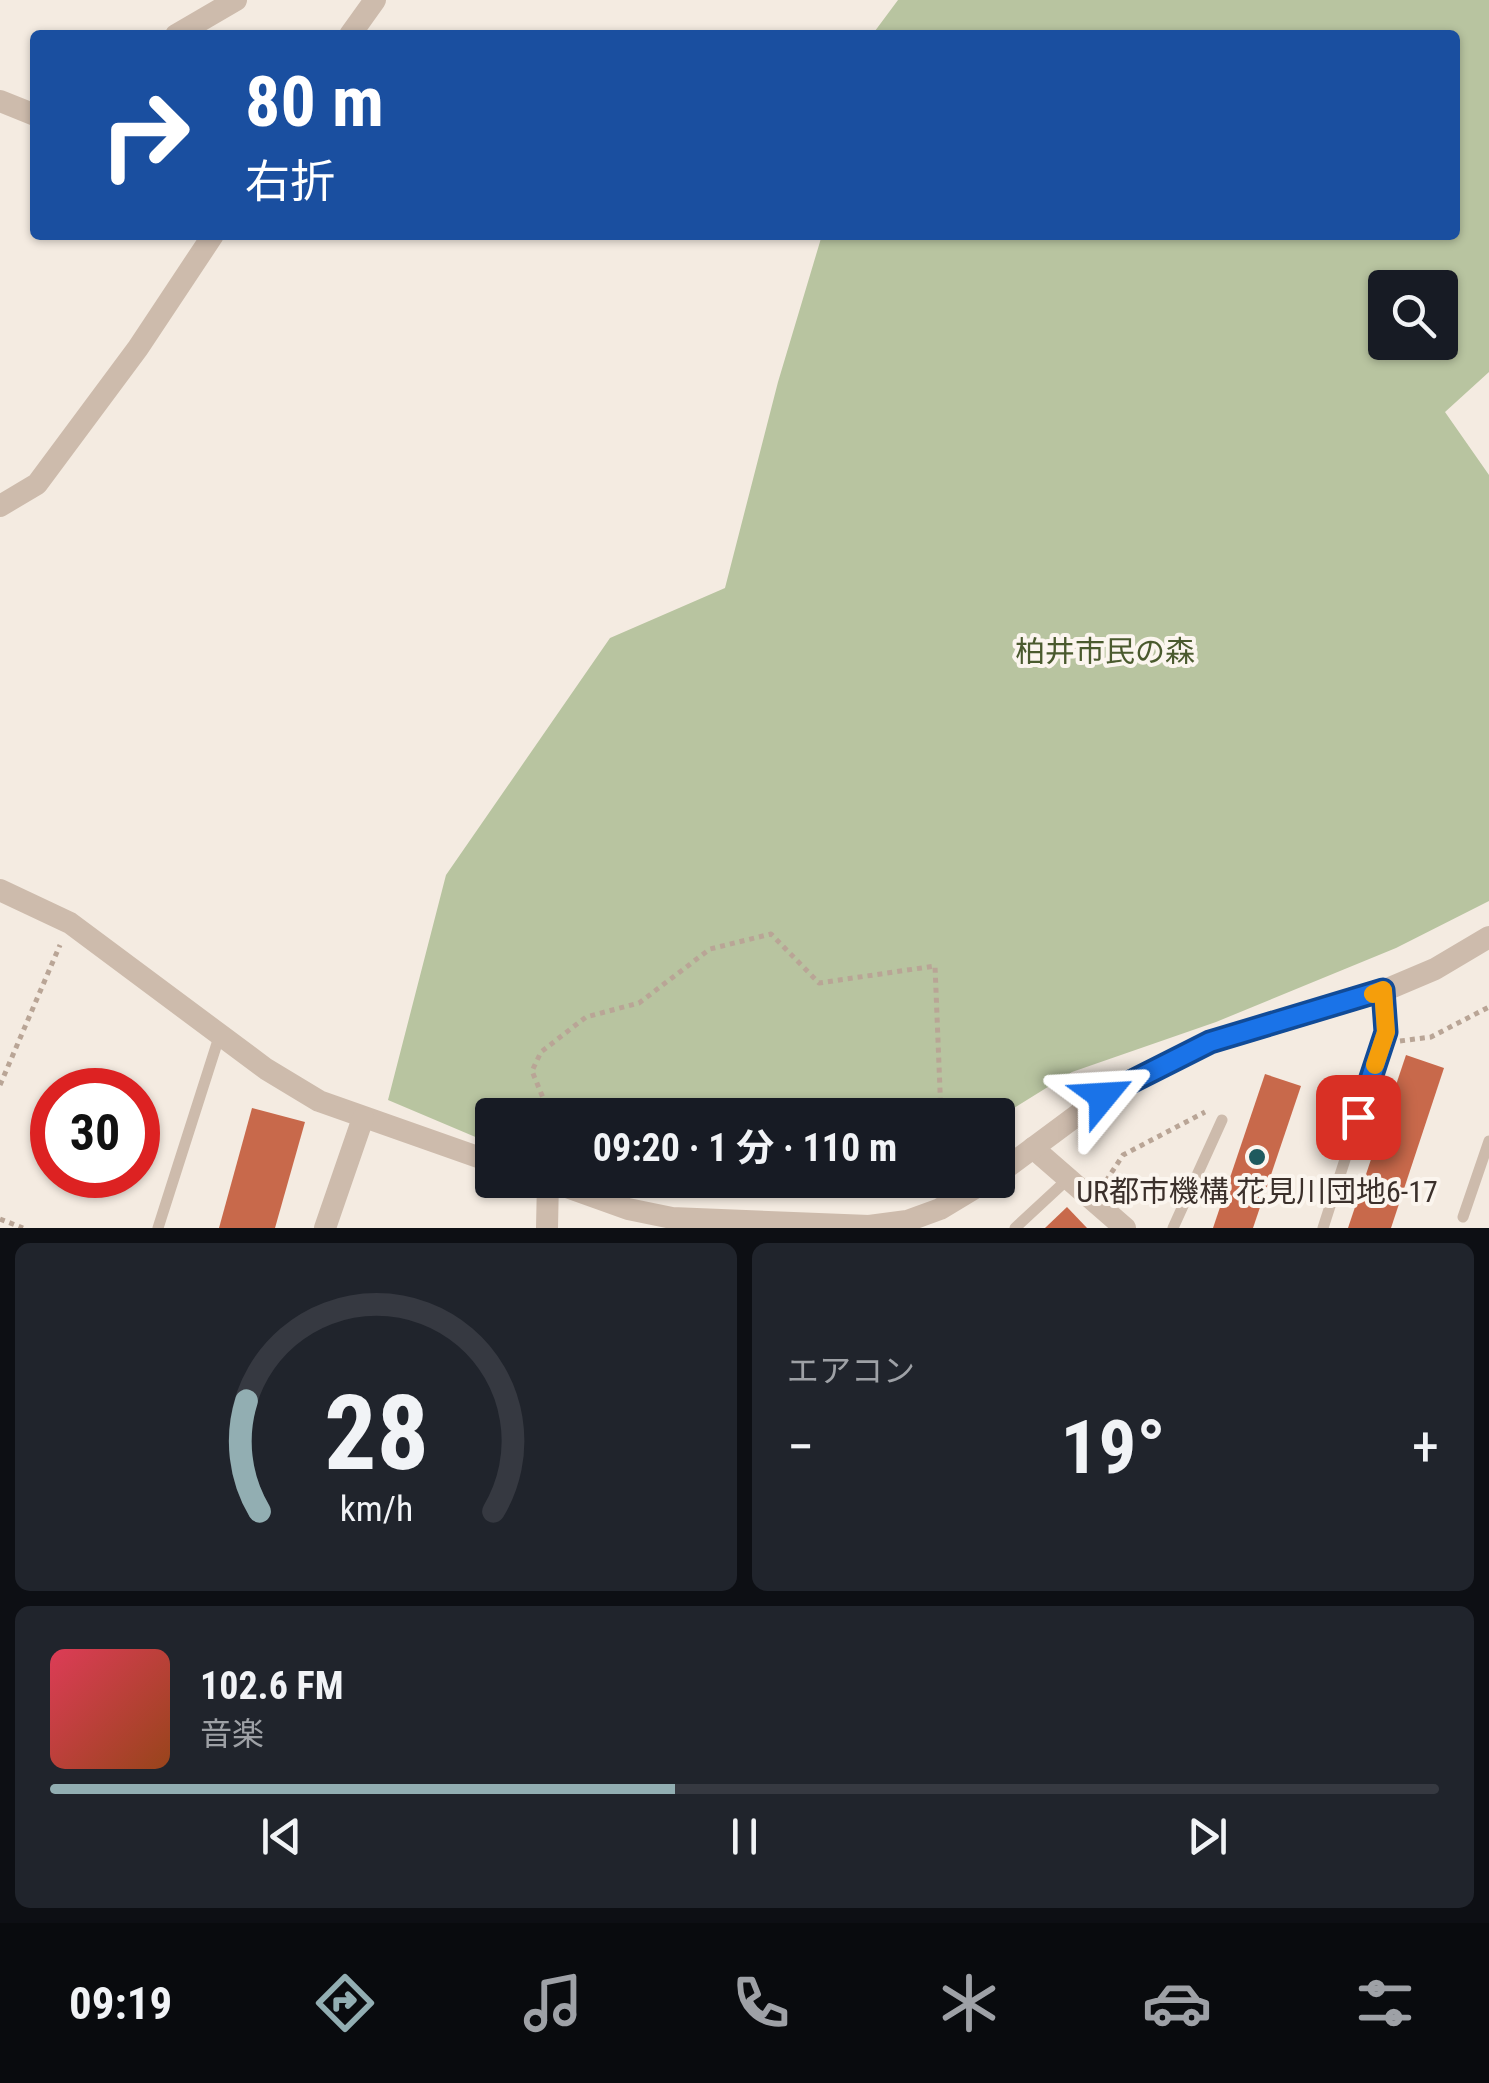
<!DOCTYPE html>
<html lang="ja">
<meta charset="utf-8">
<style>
body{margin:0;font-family:"Roboto Condensed","Noto Sans JP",sans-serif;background:#20242c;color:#f1f3f6;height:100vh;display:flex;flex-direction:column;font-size:38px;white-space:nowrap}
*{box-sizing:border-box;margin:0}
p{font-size:32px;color:#9ea1a6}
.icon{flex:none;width:55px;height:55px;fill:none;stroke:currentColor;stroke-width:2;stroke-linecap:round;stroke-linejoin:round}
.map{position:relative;height:1228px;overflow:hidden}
.drawer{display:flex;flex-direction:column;gap:15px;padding:15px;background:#0d0f14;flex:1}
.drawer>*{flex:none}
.guide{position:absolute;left:30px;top:30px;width:1430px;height:210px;border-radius:10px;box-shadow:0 2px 8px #0004;background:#1a4fa0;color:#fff;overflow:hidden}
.tools{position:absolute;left:1368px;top:270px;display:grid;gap:20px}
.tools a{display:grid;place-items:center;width:90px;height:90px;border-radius:10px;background:#171b24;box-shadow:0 2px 8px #0004;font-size:50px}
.speed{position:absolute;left:30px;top:1068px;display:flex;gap:20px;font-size:50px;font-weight:700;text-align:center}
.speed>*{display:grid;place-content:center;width:130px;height:130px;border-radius:50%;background:#171b24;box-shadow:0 2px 8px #0004;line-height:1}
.speed .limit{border:15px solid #d22;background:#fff;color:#111}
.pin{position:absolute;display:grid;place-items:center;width:85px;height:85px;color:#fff;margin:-42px;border-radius:20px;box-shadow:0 5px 15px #0006}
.me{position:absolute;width:110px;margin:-55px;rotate:63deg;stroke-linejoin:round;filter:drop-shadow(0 0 8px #0008)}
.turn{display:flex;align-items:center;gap:35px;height:210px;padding:0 50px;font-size:45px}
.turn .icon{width:130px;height:130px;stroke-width:2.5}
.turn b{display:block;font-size:70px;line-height:85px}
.big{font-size:75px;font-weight:700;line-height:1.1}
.drawer .card{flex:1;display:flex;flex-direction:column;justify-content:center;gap:15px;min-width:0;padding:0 35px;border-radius:15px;background:#20242c}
.drawer .dial{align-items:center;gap:0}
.dial svg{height:260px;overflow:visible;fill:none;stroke:#363941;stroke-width:7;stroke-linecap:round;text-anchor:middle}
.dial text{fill:#f1f3f6;stroke:none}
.song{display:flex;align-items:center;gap:30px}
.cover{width:120px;height:120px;border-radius:15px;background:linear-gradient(135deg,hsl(350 70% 55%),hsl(20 70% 35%))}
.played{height:10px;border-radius:5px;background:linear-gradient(90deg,#92aeb2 45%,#363941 45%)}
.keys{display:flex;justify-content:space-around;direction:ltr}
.heat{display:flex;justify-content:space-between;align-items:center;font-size:55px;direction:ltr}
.drawer .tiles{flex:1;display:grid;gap:15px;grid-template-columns:1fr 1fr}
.card:last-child{grid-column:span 2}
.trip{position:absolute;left:475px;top:1098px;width:540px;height:100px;border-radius:10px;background:#171b24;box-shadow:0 2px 8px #0004;font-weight:700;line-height:100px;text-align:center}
.dock{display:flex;height:160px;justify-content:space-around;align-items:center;background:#090b0e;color:#9ea1a6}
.dock .icon{width:70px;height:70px}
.dock .current{color:#92aeb2}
.dock b{font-size:45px;color:#f1f3f6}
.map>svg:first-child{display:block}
.green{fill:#b8c4a0;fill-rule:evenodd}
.building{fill:#c8694b}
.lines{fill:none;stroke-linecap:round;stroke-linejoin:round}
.path{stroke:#b9a596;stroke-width:5;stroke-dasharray:5 5;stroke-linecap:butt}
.service{stroke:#cdbbac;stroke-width:11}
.minor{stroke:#cdbbac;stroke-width:22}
.route-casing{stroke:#114b97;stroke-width:25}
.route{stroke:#1a73e8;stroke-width:18}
.slow{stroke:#f59e0b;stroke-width:18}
.poi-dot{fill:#1f5a5e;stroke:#fbf5ee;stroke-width:4}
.labels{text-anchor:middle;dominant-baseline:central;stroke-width:8;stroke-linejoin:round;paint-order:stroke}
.park-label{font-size:30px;fill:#4a5a2e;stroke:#fbf5ee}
.poi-label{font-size:30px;fill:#3b302b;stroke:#fbf5ee}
</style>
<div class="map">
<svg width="1489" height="1228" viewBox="0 0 1489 1228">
<rect width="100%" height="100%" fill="#f4ebe1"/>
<path class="green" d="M898,0H1489V372L1445,412L1489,475V901L1396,948L1216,1022L1072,1072L998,1118V1115H492V1144L388,1100L446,875L610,638L725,588L778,382L822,235H1455V35H872ZM1385,288H1440V342H1385Z"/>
<g class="building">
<polygon points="1406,1055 1444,1068 1391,1228 1348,1228"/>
<polygon points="1265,1074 1301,1086 1253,1228 1213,1228"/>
<polygon points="252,1108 305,1122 275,1228 219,1228"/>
<polygon points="1067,1207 1087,1228 1045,1228"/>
</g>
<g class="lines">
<g class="path">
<polyline points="1400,1041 1431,1037 1489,1007"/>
<polyline points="0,1085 60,945"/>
<polyline points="550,1115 532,1071 541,1052 586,1017 639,1003 710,949 771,934 819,983 935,966 941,1115"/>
<polyline points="1106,1181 1123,1155 1205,1112"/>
<polyline points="0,1219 23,1228"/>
</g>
<g class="service">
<polyline points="1463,1217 1489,1141"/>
<polyline points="158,1228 220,1034"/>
<polyline points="1015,1228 1069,1178"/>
<polyline points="1173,1228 1222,1120"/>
<polyline points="1323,1228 1386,1032 1383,991"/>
</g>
<g class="minor">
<polyline points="176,35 236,0"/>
<polyline points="350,35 375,0"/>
<polyline points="0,101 35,115"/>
<polyline points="0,506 37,484 138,348 213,235"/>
<polyline points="0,890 70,923 266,1069 319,1101 492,1162"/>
<polyline points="1033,1148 1125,1228"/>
<polyline points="998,1174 1103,1096 1210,1043 1383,991 1435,969 1489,937"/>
<polyline points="547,1180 628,1209 672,1218 869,1226 907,1221 940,1209 988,1180"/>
<polyline points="325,1228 363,1118"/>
<polyline points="547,1228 548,1180"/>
</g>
</g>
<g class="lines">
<defs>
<polyline id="route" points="1103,1096 1210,1042 1383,990 1386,1032 1358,1117"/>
</defs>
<use href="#route" class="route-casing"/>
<use href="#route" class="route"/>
<polyline class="slow" points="1373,994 1383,990 1386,1032 1375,1065"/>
</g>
<circle class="poi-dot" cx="1257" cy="1157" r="10"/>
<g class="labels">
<g class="park-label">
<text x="1105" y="651">柏井市民の森</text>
</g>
<g class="poi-label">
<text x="1257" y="1191">UR都市機構 花見川団地6-17</text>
</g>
</g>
</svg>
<div class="tools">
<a><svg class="icon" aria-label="search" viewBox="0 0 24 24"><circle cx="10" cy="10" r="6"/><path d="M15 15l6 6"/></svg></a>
</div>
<div class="speed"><div class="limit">30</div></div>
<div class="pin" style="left:1358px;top:1117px;background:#d93025"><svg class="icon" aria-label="arrive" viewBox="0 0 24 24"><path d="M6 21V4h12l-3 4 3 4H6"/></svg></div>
<svg class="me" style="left:1103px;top:1096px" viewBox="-20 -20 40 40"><path d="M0-17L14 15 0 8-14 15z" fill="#1a73e8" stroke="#fff" stroke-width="4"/></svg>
<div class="trip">09:20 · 1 分 · 110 m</div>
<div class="guide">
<div class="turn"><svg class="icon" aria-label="right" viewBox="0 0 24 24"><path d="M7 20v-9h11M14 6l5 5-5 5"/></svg><div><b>80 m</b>右折</div></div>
</div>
</div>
<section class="drawer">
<div class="tiles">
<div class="card dial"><svg viewBox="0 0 100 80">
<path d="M14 69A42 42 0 1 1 86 69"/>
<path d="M14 69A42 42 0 0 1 10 35" stroke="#92aeb2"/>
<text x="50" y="56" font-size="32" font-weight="700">28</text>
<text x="50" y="72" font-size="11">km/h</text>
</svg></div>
<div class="card"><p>エアコン</p>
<div class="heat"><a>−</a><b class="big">19°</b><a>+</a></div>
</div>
<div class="card">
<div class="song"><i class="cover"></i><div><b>102.6 FM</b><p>音楽</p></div></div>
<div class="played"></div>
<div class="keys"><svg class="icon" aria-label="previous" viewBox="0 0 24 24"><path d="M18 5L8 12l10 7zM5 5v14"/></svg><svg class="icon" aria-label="pause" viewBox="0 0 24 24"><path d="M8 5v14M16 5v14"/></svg><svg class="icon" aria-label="next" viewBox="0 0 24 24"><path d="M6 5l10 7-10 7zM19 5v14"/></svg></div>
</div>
</div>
</section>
<nav class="dock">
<b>09:19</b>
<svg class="icon current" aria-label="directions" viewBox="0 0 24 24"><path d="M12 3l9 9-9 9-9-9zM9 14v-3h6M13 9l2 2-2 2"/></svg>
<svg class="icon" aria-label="music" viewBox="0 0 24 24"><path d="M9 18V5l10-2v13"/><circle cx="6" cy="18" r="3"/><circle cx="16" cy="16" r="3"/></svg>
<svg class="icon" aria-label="phone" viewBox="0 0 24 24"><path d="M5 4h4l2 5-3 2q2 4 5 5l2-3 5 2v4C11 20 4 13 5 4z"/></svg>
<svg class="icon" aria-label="climate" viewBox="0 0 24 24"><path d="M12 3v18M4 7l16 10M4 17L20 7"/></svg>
<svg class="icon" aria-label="car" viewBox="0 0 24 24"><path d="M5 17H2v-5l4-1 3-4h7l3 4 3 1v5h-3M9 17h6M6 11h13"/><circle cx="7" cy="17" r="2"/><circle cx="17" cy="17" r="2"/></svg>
<svg class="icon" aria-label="filters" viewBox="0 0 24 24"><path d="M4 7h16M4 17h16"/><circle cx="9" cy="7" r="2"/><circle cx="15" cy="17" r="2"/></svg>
</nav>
